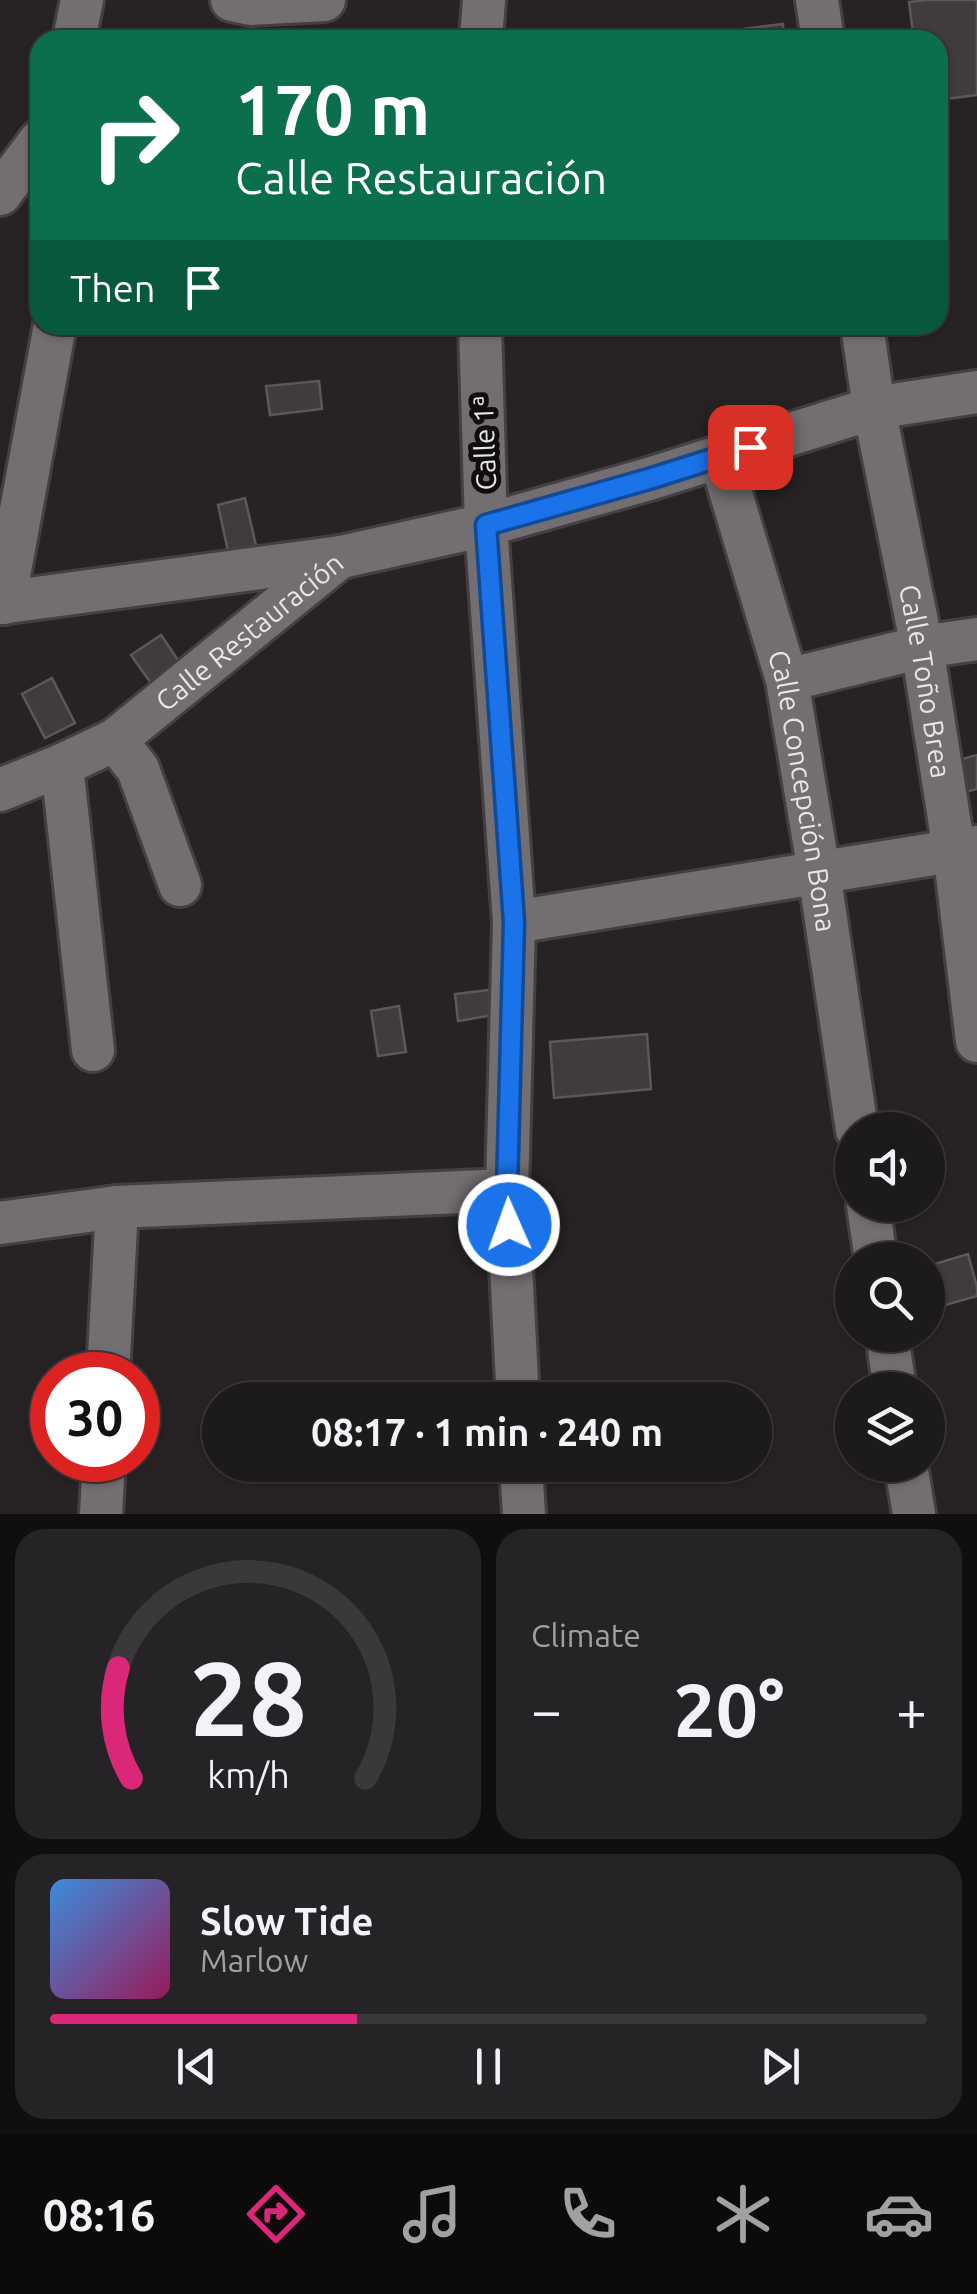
<!DOCTYPE html>
<meta charset="utf-8">
<style>
body{margin:0;font-family:Ubuntu,sans-serif;background:#252325;color:#f1f3f6;height:100vh;display:flex;flex-direction:column;font-size:38px;white-space:nowrap}
*{box-sizing:border-box;margin:0}
p{font-size:32px;color:#a0a1a3}
.icon{flex:none;width:55px;height:55px;fill:none;stroke:currentColor;stroke-width:2;stroke-linecap:round;stroke-linejoin:round}
.map{position:relative;height:1514px;overflow:hidden}
.panel{display:flex;flex-direction:column;gap:15px;padding:15px;background:#100e0f;flex:1}
.panel>*{flex:none}
.banner{position:absolute;left:30px;top:30px;width:918px;height:305px;border-radius:30px;box-shadow:0 2px 8px #0004,0 0 0 2px #3b383b;background:#0b6e4f;color:#fff;overflow:hidden}
.buttons{position:absolute;left:835px;top:1112px;display:grid;gap:20px}
.buttons a{display:grid;place-items:center;width:110px;height:110px;border-radius:50%;background:#1d1a1c;box-shadow:0 2px 8px #0004,0 0 0 2px #3b383b;font-size:50px}
.speed{position:absolute;left:30px;top:1352px;display:flex;gap:20px;font-size:50px;font-weight:700;text-align:center}
.speed>*{display:grid;place-content:center;width:130px;height:130px;border-radius:50%;background:#1d1a1c;box-shadow:0 2px 8px #0004,0 0 0 2px #3b383b;line-height:1}
.speed .limit{border:15px solid #d22;background:#fff;color:#111}
.pin{position:absolute;display:grid;place-items:center;width:85px;height:85px;color:#fff;margin:-42px;border-radius:20px;box-shadow:0 5px 15px #0006}
.me{position:absolute;width:110px;margin:-55px;rotate:358deg;stroke-linejoin:round;filter:drop-shadow(0 0 8px #0008)}
.turn{display:flex;align-items:center;gap:35px;height:210px;padding:0 40px;font-size:45px}
.turn .icon{width:130px;height:130px;stroke-width:2.5}
.turn b{display:block;font-size:70px;line-height:85px}
.then{display:flex;align-items:center;height:95px;padding:0 40px;background:#0003;gap:20px;font-size:38px}
.big{font-size:75px;font-weight:600;line-height:1.1}
.panel .tile{flex:1;display:flex;flex-direction:column;justify-content:center;gap:15px;min-width:0;padding:0 35px;border-radius:30px;background:#252325}
.panel .dial{align-items:center;gap:0}
.dial svg{height:260px;overflow:visible;fill:none;stroke:#3b383b;stroke-width:7;stroke-linecap:round;text-anchor:middle}
.dial text{fill:#f1f3f6;stroke:none}
.song{display:flex;align-items:center;gap:30px}
.cover{width:120px;height:120px;border-radius:15px;background:linear-gradient(135deg,hsl(210 70% 55%),hsl(330 70% 35%))}
.played{height:10px;border-radius:5px;background:linear-gradient(90deg,#db2777 35%,#3b383b 35%)}
.keys{display:flex;justify-content:space-around;direction:ltr}
.heat{display:flex;justify-content:space-between;align-items:center;font-size:55px;direction:ltr}
.panel .tiles{flex:1;display:grid;gap:15px;grid-template-columns:1fr 1fr}
.tile:last-child{grid-column:span 2}
.trip{position:absolute;left:202px;top:1382px;width:570px;height:100px;border-radius:50px;background:#1d1a1c;box-shadow:0 2px 8px #0004,0 0 0 2px #3b383b;font-weight:600;line-height:100px;text-align:center}
.menu{display:flex;height:160px;justify-content:space-around;align-items:center;background:#0c0a0b;color:#a0a1a3}
.menu .icon{width:70px;height:70px}
.menu .active{color:#db2777}
.menu b{font-size:45px;color:#f1f3f6}
.map>svg:first-child{display:block}
.building{fill:#403b3d;stroke:#5c585a;stroke-width:2.5}
.lines{fill:none;stroke-linecap:round;stroke-linejoin:round}
.minor-casing{stroke:#444042;stroke-width:48}
.minor{stroke:#736e71;stroke-width:42}
.route-casing{stroke:#114b97;stroke-width:25}
.route{stroke:#1a73e8;stroke-width:18}
.labels{text-anchor:middle;dominant-baseline:central;stroke-width:10;stroke-linejoin:round;paint-order:stroke}
.street-label{font-size:28px;fill:#e8e5e7;stroke:#0f0d0e}
</style>
<div class="map">
<svg width="977" height="1514" viewBox="0 0 977 1514">
<rect width="100%" height="100%" fill="#272325"/>
<g class="building">
<polygon points="926,0 977,0 977,95 938,100 938,40 914,40 909,2"/>
<polygon points="783,24 784,40 744,40 743,29"/>
<polygon points="728,30 729,40 690,40 689,34"/>
<polygon points="319,381 322,409 270,415 266,386"/>
<polygon points="245,498 257,550 229,556 218,505"/>
<polygon points="161,635 182,666 153,686 131,655"/>
<polygon points="52,678 75,723 45,738 22,694"/>
<polygon points="977,755 977,789 956,794 948,763"/>
<polygon points="489,990 493,1015 458,1021 455,994"/>
<polygon points="399,1006 406,1052 378,1056 371,1011"/>
<polygon points="647,1034 651,1089 554,1098 550,1042"/>
<polygon points="968,1254 977,1287 977,1296 928,1310 928,1266"/>
</g>
<g class="lines">
<defs>
<g id="minor">
<polyline points="232,0 251,4 324,0"/>
<polyline points="817,0 823,40"/>
<polyline points="74,40 82,0"/>
<polyline points="481,40 484,0"/>
<polyline points="0,194 40,141"/>
<polyline points="480,325 486,525 514,922 507,1190 518,1400"/>
<path id="s1" d="M862,325L874,408L922,647L954,850L977,1041"/>
<path id="s2" d="M720,457L787,680L819,872L857,1130"/>
<polyline points="0,603 341,557 486,525 649,479 874,408 977,392"/>
<polyline points="4,603 55,325"/>
<polyline points="787,680 922,647 977,639"/>
<polyline points="115,740 138,769 180,885"/>
<polyline points="62,765 93,1050"/>
<path id="s3" d="M0,790L62,765L115,740L340,557"/>
<polyline points="514,922 977,847"/>
<polyline points="868,1205 876,1260"/>
<polyline points="0,1223 117,1207 507,1190"/>
<polyline points="887,1335 895,1390"/>
<polyline points="108,1375 117,1207"/>
<polyline points="521,1465 524,1514"/>
<polyline points="906,1465 914,1514"/>
<polyline points="101,1514 104,1460"/>
</g>
</defs>
<use href="#minor" class="minor-casing"/>
<use href="#minor" class="minor"/>
</g>
<g class="lines">
<defs>
<polyline id="route" points="509,1225 507,1190 514,922 486,525 649,479 750,447"/>
</defs>
<use href="#route" class="route-casing"/>
<use href="#route" class="route"/>
</g>
<g class="labels">
<g class="street-label">
<text transform="translate(484 443) rotate(-92)">Calle 1ª</text>
<text stroke="none"><textPath href="#s3" startOffset="298">Calle Restauración</textPath></text>
<text stroke="none"><textPath href="#s1" startOffset="362">Calle Toño Brea</textPath></text>
<text stroke="none"><textPath href="#s2" startOffset="345">Calle Concepción Bona</textPath></text>
</g>
</g>
</svg>
<div class="buttons">
<a><svg class="icon" aria-label="sound" viewBox="0 0 24 24"><path d="M4 9h4l5-4v14l-5-4H4zM17 9q2 3 0 6"/></svg></a>
<a><svg class="icon" aria-label="search" viewBox="0 0 24 24"><circle cx="10" cy="10" r="6"/><path d="M15 15l6 6"/></svg></a>
<a><svg class="icon" aria-label="layers" viewBox="0 0 24 24"><path d="M12 4l9 5-9 5-9-5zM3 14l9 5 9-5"/></svg></a>
</div>
<div class="speed"><div class="limit">30</div></div>
<div class="pin" style="left:750px;top:447px;background:#d93025"><svg class="icon" aria-label="arrive" viewBox="0 0 24 24"><path d="M6 21V4h12l-3 4 3 4H6"/></svg></div>
<svg class="me" style="left:509px;top:1225px" viewBox="-20 -20 40 40"><circle r="17" fill="#1a73e8" stroke="#fff" stroke-width="3"/><path d="M0-11L8 9 0 5-8 9z" fill="#fff"/></svg>
<div class="trip">08:17 · 1 min · 240 m</div>
<div class="banner">
<div class="turn"><svg class="icon" aria-label="right" viewBox="0 0 24 24"><path d="M7 20v-9h11M14 6l5 5-5 5"/></svg><div><b>170 m</b>Calle Restauración</div></div>
<div class="then">Then<svg class="icon" aria-label="arrive" viewBox="0 0 24 24"><path d="M6 21V4h12l-3 4 3 4H6"/></svg></div>
</div>
</div>
<section class="panel">
<div class="tiles">
<div class="tile dial"><svg viewBox="0 0 100 80">
<path d="M14 69A42 42 0 1 1 86 69"/>
<path d="M14 69A42 42 0 0 1 10 35" stroke="#db2777"/>
<text x="50" y="56" font-size="32" font-weight="700">28</text>
<text x="50" y="72" font-size="11">km/h</text>
</svg></div>
<div class="tile"><p>Climate</p>
<div class="heat"><a>−</a><b class="big">20°</b><a>+</a></div>
</div>
<div class="tile">
<div class="song"><i class="cover"></i><div><b>Slow Tide</b><p>Marlow</p></div></div>
<div class="played"></div>
<div class="keys"><svg class="icon" aria-label="previous" viewBox="0 0 24 24"><path d="M18 5L8 12l10 7zM5 5v14"/></svg><svg class="icon" aria-label="pause" viewBox="0 0 24 24"><path d="M8 5v14M16 5v14"/></svg><svg class="icon" aria-label="next" viewBox="0 0 24 24"><path d="M6 5l10 7-10 7zM19 5v14"/></svg></div>
</div>
</div>
</section>
<nav class="menu">
<b>08:16</b>
<svg class="icon active" aria-label="directions" viewBox="0 0 24 24"><path d="M12 3l9 9-9 9-9-9zM9 14v-3h6M13 9l2 2-2 2"/></svg>
<svg class="icon" aria-label="music" viewBox="0 0 24 24"><path d="M9 18V5l10-2v13"/><circle cx="6" cy="18" r="3"/><circle cx="16" cy="16" r="3"/></svg>
<svg class="icon" aria-label="phone" viewBox="0 0 24 24"><path d="M5 4h4l2 5-3 2q2 4 5 5l2-3 5 2v4C11 20 4 13 5 4z"/></svg>
<svg class="icon" aria-label="climate" viewBox="0 0 24 24"><path d="M12 3v18M4 7l16 10M4 17L20 7"/></svg>
<svg class="icon" aria-label="car" viewBox="0 0 24 24"><path d="M5 17H2v-5l4-1 3-4h7l3 4 3 1v5h-3M9 17h6M6 11h13"/><circle cx="7" cy="17" r="2"/><circle cx="17" cy="17" r="2"/></svg>
</nav>
